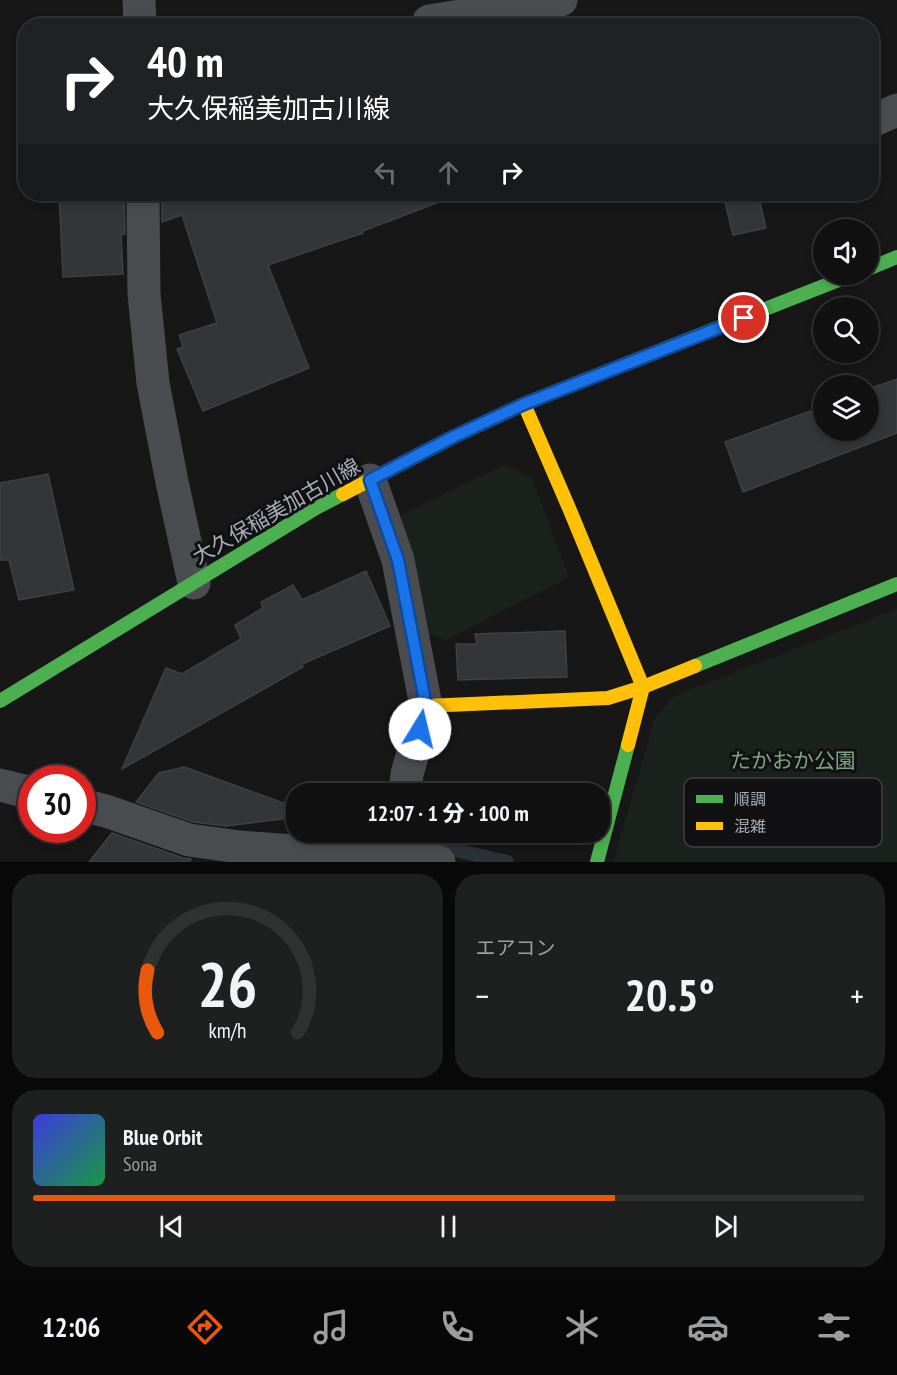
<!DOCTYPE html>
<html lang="ja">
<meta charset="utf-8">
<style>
body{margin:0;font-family:"PT Sans Narrow","Noto Sans JP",sans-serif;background:#1e1f1f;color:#f1f3f6;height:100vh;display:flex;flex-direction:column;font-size:22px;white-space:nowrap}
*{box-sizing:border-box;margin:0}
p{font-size:20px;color:#9c9d9f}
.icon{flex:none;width:33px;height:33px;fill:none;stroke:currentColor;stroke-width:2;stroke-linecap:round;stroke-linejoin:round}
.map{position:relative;height:862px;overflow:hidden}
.side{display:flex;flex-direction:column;gap:12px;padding:12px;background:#090909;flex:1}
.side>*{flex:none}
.banner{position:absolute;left:18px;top:18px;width:861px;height:183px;border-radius:24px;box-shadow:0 3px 9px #0003,0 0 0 2px #303131;background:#202124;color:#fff;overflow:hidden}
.buttons{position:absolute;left:813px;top:219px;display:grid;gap:12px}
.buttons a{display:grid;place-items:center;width:66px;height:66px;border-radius:50%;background:#111;box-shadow:0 3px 9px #0003,0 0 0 2px #303131;font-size:30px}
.speed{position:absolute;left:18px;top:765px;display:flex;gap:12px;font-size:30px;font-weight:700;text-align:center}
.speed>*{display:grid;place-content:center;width:78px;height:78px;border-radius:50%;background:#111;box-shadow:0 3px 9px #0003,0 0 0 2px #303131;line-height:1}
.speed .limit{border:9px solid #d22;background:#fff;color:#111}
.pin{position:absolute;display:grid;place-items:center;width:51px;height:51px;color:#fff;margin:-26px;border:3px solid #fff;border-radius:50%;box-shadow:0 2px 6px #0007}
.me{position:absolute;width:66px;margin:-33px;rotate:9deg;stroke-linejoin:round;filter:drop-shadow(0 0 4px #0008)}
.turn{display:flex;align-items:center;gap:21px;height:126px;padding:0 30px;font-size:27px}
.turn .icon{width:78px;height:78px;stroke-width:2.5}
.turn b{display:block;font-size:42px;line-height:51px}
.lanes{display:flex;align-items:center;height:57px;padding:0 30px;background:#0003;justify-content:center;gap:30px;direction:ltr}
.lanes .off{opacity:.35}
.big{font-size:45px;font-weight:800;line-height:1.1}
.side .card{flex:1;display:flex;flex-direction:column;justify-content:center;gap:9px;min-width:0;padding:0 21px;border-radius:24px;background:#1e1f1f}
.side .dial{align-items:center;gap:0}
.dial svg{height:156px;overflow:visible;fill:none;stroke:#303131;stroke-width:7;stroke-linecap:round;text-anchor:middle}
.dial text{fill:#f1f3f6;stroke:none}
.song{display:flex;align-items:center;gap:18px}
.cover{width:72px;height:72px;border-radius:9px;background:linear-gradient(135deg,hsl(240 70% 55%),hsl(140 70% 35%))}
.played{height:6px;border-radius:3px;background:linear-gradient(90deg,#ea580c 70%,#303131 70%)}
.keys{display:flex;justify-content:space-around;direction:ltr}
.heat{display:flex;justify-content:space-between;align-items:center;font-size:33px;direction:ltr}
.side .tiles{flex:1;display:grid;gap:12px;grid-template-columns:1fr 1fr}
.card:last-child{grid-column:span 2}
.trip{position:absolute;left:286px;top:783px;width:324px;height:60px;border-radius:24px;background:#111;box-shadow:0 3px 9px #0003,0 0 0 2px #303131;font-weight:800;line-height:60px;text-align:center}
.tab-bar{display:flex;height:96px;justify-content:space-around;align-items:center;background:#070707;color:#9c9d9f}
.tab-bar .icon{width:42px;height:42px}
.tab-bar .on{color:#ea580c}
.tab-bar b{font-size:27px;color:#f1f3f6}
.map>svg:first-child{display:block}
.green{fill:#1b211c}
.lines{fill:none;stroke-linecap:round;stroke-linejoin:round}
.stream{stroke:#2a3239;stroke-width:14}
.building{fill:#343537;stroke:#3f4043;stroke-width:1.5}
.street{stroke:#4b4c50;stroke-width:33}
.fast{stroke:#4caf50;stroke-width:14}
.slow{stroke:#ffc107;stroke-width:14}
.route-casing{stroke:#114b97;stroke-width:15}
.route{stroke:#1a73e8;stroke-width:10}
.labels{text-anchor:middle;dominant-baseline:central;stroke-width:6;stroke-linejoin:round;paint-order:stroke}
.street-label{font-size:21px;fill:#a8adb8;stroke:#111113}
.park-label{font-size:21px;fill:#7fa381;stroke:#111113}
.key{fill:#111113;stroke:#3e4045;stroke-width:1.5}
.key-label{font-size:16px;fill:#a8adb8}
</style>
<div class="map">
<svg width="897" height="862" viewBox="0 0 897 862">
<rect width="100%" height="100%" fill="#171717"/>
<g class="green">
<polygon points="505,464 532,478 569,577 447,640 429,634 421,623 395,518"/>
<polygon points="897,609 897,862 613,862 655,718 674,696"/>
</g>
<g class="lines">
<polyline class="stream" points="430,844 507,862"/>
</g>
<g class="building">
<polygon points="59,194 124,194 125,234 121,235 123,274 63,277"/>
<polygon points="162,194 451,194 452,197 363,231 363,233 268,265 309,368 203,411 177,349 183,347 179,335 217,323 182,215 162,222"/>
<polygon points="723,194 758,194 766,228 733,235"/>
<polygon points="897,379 897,433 743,492 725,442 824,406 824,430 868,430 868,389"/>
<polygon points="48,474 74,590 19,600 9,560 0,560 0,483"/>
<polygon points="366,571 390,626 302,664 303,667 122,769 166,668 182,674 241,639 235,625 263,608 261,602 293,585 302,600"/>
<polygon points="565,631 567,677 458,680 456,644 477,644 475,634"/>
<polygon points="184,767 297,808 297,817 226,826 193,822 136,802 159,773"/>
<polygon points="112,833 183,858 191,859 190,862 89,862"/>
</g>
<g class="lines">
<g class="street">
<polyline points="139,0 140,26"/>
<polyline points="429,21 561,0"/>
<polyline points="872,121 897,110"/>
<polyline points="143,194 144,294 153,383 172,482 194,583"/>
<polyline points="370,480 398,560 426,706 407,774 405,794"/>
<polyline points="0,785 32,793"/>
<polyline points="82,805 106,811 189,840 240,847 318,853 375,846 439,862"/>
</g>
<g class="fast">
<polyline points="868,269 897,257"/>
<polyline points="505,413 524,404 854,274"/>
<polyline points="695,666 897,584"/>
<polyline points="0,701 316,508 343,494"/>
<polyline points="597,862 628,745"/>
</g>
<g class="slow">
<polyline points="524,404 569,508 643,687 628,745"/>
<polyline points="343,494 453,437 505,413"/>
<polyline points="426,706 608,698 643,687 695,666"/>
</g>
</g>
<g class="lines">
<defs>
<polyline id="route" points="420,729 426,706 398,560 370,480 453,437 524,404 744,318"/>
</defs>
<use href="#route" class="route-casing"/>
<use href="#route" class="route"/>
</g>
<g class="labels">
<g class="street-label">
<text transform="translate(276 511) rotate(-30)">大久保稲美加古川線</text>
</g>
<g class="park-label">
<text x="793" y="760">たかおか公園</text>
</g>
</g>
<rect x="684" y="778" width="198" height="69" rx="9" class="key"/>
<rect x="696" y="795" width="27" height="8" fill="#4caf50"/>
<rect x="696" y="822" width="27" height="8" fill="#ffc107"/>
<g class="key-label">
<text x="734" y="805">順調</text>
<text x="734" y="832">混雑</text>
</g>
</svg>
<div class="buttons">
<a><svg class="icon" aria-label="sound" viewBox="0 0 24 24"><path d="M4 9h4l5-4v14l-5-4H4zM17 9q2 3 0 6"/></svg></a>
<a><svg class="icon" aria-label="search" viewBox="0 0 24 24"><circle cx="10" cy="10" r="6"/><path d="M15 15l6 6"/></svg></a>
<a><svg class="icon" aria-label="layers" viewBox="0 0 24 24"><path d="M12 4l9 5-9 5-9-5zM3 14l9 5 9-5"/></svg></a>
</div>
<div class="speed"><div class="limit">30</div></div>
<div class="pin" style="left:744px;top:318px;background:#d93025"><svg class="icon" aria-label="arrive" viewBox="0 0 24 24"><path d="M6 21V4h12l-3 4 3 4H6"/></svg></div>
<svg class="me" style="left:420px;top:729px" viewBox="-20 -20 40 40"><circle r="19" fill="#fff"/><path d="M0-13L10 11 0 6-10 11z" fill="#1a73e8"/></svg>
<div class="trip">12:07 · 1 分 · 100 m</div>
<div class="banner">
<div class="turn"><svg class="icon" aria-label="right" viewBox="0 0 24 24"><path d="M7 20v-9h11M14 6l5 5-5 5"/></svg><div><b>40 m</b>大久保稲美加古川線</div></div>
<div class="lanes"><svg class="icon off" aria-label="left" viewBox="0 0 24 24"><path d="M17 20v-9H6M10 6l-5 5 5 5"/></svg><svg class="icon off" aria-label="ahead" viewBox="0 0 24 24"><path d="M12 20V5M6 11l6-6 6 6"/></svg><svg class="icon" aria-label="right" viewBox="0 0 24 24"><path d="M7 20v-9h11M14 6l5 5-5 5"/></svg></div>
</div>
</div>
<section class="side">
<div class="tiles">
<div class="card dial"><svg viewBox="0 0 100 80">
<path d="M14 69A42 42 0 1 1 86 69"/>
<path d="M14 69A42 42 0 0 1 9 37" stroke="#ea580c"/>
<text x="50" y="56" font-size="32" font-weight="700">26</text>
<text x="50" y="72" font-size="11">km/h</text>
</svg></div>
<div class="card"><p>エアコン</p>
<div class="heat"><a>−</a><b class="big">20.5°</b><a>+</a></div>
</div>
<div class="card">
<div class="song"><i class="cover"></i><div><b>Blue Orbit</b><p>Sona</p></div></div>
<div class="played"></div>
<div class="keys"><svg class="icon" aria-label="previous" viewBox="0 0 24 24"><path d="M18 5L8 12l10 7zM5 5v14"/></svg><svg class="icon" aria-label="pause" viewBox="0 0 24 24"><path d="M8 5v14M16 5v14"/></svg><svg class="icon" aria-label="next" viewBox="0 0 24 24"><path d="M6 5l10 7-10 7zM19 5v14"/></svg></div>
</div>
</div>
</section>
<nav class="tab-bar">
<b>12:06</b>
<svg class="icon on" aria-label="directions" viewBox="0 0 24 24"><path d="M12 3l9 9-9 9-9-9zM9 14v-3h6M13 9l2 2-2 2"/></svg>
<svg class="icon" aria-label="music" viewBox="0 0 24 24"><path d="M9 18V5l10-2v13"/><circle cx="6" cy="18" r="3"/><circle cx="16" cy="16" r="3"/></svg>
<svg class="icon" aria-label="phone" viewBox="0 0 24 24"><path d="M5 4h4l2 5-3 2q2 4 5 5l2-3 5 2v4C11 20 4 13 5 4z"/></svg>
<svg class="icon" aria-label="climate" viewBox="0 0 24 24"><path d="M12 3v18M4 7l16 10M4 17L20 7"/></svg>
<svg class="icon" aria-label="car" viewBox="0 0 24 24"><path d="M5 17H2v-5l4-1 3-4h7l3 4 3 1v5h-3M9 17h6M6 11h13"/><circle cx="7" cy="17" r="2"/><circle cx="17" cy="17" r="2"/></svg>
<svg class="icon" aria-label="filters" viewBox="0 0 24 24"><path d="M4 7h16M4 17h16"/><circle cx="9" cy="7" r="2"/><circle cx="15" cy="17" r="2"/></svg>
</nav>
